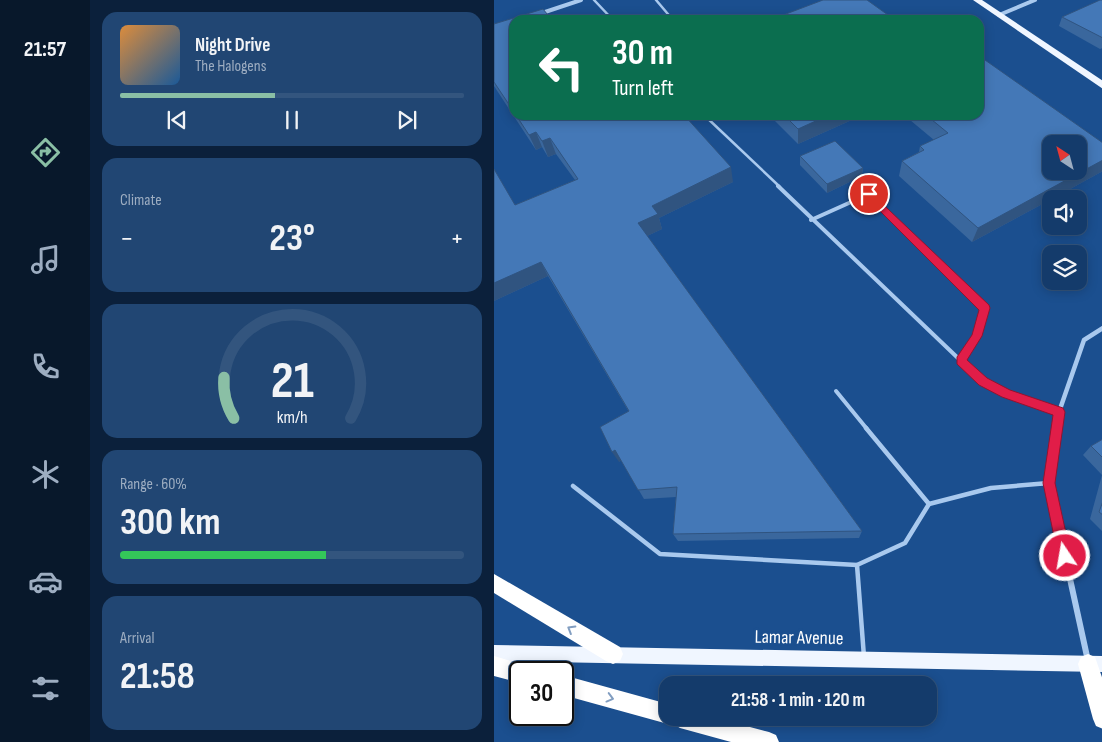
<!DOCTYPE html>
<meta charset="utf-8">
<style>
body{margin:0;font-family:"Sofia Sans Condensed",sans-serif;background:#214673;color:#f1f3f6;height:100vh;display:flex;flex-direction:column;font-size:19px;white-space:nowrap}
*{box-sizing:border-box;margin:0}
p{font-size:16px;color:#9dadc1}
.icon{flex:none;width:28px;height:28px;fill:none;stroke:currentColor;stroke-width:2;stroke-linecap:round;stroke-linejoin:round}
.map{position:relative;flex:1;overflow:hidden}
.drawer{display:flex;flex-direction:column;gap:12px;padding:12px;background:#0b203b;width:404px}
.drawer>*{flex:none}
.guide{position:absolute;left:15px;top:15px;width:475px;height:105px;border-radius:15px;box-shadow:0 2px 12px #0003,0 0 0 1px #33557e;background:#0b6e4f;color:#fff;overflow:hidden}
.needle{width:32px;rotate:324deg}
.fabs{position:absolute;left:548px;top:135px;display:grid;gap:10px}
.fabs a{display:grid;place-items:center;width:45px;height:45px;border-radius:10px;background:#143b6b;box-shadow:0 2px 12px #0003,0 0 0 1px #33557e;font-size:25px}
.speed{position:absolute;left:15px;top:661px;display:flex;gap:10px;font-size:25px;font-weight:700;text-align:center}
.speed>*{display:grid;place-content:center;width:65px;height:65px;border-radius:50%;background:#143b6b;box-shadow:0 2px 12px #0003,0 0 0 1px #33557e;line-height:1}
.speed .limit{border:2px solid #111;border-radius:8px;background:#fff;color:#111}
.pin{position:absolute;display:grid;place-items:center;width:42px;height:42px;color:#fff;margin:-21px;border:2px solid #fff;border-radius:50%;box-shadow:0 1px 5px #0007}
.me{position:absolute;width:55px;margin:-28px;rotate:348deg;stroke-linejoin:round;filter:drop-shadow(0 0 4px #0008)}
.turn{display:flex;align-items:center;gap:18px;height:105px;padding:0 20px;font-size:22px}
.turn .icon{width:65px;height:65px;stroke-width:2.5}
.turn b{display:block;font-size:35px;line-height:42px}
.big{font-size:38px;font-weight:700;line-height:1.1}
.drawer .tile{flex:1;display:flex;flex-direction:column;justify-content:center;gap:8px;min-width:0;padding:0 18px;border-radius:15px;background:#214673}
.drawer .dial{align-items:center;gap:0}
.dial svg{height:130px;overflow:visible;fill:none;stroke:#33557e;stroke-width:7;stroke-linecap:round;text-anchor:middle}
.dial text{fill:#f1f3f6;stroke:none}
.song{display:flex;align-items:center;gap:15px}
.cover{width:60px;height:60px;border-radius:8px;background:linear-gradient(135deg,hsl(30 70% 55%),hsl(210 70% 35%))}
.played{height:5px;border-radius:2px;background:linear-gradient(90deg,#8abfa5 45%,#33557e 45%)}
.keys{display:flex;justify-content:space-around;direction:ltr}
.heat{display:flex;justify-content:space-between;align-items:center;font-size:28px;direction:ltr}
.charge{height:8px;border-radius:4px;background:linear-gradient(90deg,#34c759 60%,#33557e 0)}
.trip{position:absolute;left:165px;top:676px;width:278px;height:50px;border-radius:15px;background:#143b6b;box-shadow:0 2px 12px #0003,0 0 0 1px #33557e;font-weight:700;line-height:50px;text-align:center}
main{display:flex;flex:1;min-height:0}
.tab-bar{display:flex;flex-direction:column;width:90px;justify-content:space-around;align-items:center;background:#08182b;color:#9dadc1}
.tab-bar .icon{width:35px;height:35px}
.tab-bar .active{color:#8abfa5}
.tab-bar b{font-size:22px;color:#f1f3f6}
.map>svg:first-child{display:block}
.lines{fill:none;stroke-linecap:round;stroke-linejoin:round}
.service-far2{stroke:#a9c9ee;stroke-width:2.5}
.service-far1{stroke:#a9c9ee;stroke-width:4}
.service{stroke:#a9c9ee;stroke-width:4.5}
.minor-far2{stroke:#a9c9ee;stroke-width:4}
.minor-far1{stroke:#a9c9ee;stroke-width:4.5}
.minor{stroke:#a9c9ee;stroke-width:6}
.primary{fill:#f0f6ff;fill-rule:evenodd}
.motorway{fill:#fff;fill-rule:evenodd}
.wall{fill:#3a679d}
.shaded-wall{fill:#305480}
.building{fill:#4478b7;stroke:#305480;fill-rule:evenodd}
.oneway{stroke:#829ec1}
.route{fill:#e11d48;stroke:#92132f}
.labels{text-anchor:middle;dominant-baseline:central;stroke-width:5;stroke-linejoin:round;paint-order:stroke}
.near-street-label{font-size:19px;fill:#fff;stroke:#1b4f8f}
</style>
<main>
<nav class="tab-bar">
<b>21:57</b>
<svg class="icon active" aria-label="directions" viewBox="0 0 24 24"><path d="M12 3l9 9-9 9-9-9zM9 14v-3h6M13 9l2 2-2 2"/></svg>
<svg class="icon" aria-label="music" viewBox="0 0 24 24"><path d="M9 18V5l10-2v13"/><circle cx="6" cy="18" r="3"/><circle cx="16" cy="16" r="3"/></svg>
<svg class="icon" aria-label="phone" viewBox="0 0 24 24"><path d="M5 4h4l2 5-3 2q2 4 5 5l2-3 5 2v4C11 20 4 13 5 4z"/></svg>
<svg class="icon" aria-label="climate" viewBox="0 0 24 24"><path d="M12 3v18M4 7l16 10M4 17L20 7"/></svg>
<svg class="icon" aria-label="car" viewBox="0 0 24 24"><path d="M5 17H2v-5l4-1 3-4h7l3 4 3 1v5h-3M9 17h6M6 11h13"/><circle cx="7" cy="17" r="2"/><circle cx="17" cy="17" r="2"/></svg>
<svg class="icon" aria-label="filters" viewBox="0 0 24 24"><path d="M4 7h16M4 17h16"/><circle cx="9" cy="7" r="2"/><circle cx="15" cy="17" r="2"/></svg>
</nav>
<section class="drawer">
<div class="tile">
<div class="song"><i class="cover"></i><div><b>Night Drive</b><p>The Halogens</p></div></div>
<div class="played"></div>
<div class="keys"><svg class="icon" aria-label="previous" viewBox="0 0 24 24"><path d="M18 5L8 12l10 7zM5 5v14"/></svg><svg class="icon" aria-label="pause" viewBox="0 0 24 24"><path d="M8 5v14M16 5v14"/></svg><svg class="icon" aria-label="next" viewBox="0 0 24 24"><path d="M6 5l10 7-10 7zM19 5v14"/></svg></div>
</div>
<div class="tile"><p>Climate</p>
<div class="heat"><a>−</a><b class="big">23°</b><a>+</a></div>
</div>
<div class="tile dial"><svg viewBox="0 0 100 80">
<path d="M14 69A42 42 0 1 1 86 69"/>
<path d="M14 69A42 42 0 0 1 8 44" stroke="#8abfa5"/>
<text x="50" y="56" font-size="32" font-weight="700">21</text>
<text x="50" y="72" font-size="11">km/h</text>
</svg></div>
<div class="tile"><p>Range · 60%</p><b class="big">300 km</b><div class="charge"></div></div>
<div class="tile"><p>Arrival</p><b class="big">21:58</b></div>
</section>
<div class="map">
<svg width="609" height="742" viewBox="0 0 609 742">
<rect width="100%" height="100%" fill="#1b4f8f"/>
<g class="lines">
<g class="service-far2">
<polyline points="100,0 119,20"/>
<polyline points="162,0 179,20"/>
<polyline points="210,115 286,187"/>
</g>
<g class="service-far1">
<polyline points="284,186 489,382 512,394 565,412"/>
<polyline points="317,220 375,194 491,308 483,336 467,361"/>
<polyline points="342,391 373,429"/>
</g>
<g class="service">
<polyline points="79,486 166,554 363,565"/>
<polyline points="435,504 497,488 555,483"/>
<polyline points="370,657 363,565 411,543 435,504 372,428"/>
</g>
<g class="minor-far2">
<polyline points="45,14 87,0"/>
<polyline points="505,15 541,0"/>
</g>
<polyline class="minor-far1" points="563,429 565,412 590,340 609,328"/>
<polyline class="minor" points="563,428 555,483 594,661"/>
<g class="primary">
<polygon points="479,0 488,0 609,81 609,89"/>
<polygon points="0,645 609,656 609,672 0,661"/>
</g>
<g class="motorway">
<polygon points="0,574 126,647 129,654 126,661 119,664 112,661 0,593"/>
<polygon points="594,654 601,657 609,680 609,729 602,726 599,719 584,664 587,657"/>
<polygon points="0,656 33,666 36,672 26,672 26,683 0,676"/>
<polygon points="69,675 174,704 174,718 222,718 275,732 282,735 285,742 237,742 186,728 178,723 174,724 69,695"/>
</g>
</g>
<g class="wall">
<polygon points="609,0 609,48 606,49 565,26 568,17"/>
<polygon points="20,20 20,115 190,115 239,182 165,218 168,229 153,236 368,531 365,538 184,541 179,534 182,497 150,499 127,460 125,462 135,412 54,276 0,301 21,205 81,180 62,154 54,157 48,147 42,150 0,86 0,24"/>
<polygon points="275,115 369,115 304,144"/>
<polygon points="410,115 485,115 609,143 609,171 558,199 556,199 556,200 478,242 405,176 408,161 425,152 426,146 440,140"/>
<polygon points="306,156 369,168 368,176 333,193 306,165"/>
<polygon points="609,439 609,532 596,519 608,475 589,455 597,446"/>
</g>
<g class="shaded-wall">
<polygon points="335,115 369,115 304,144 304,129"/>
<polygon points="42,132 48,147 42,150 35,135"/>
<polygon points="56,138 62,154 54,157 48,141"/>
<polygon points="609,160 609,171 558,199 556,199 556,200 478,242 484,228"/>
<polygon points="237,167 239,182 165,218 168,229 149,238 144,223 158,206"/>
<polygon points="369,168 368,176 333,193 333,184"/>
<polygon points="47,262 54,276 0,301 0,283"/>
<polygon points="121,450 128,460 125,462 118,452"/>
</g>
<g class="building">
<polygon points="329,0 373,0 401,20 276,20"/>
<polygon points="606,0 609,0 609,38 568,17"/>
<polygon points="49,9 58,20 20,20 20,112 0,82 0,24"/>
<polygon points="84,17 87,20 76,20"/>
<path d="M491,60L609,143V160L484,228L408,161L430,150L426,146L454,133L432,115H485V63ZM556,144H584V171H556Z"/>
<polygon points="22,115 190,115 237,167 158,206 164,214 144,223 368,531 179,534 183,487 144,490 121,450 118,452 106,427 135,411 47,262 0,283 0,169 21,205 84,179 56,138 48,141 42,132 35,135"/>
<polygon points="290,115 335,115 304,129"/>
<polygon points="341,141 369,168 333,184 306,156"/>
<polygon points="609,439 609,458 597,446"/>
<polygon points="609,501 609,515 605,512"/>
</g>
<defs><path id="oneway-chevron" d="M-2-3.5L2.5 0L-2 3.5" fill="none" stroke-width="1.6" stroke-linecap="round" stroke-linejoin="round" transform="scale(1.25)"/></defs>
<g class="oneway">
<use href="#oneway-chevron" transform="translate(77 629) rotate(-149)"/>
<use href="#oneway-chevron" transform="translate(116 698) rotate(15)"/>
</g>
<polygon class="route" points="375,191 495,305 496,308 488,336 473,360 493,378 516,390 569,408 571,412 561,483 577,556 576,560 571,562 566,560 564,556 549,483 559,415 508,397 485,385 463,364 463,357 478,335 485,310 372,197 371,194"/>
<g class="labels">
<g class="near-street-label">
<text transform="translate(305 638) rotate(1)">Lamar Avenue</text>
</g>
</g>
</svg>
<div class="fabs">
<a><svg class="needle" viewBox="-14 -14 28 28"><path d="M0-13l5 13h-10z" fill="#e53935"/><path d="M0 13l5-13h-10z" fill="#9dadc1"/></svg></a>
<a><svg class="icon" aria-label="sound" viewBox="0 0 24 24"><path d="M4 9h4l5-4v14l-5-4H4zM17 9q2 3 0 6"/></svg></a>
<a><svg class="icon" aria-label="layers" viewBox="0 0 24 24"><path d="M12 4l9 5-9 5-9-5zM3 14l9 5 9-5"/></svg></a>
</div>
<div class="speed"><div class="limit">30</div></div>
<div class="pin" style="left:375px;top:194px;background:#d93025"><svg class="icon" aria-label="arrive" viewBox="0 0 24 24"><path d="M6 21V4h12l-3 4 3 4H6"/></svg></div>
<svg class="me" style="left:571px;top:556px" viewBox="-20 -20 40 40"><circle r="17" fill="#e11d48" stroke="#fff" stroke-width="3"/><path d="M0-11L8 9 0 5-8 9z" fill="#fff"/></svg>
<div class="trip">21:58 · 1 min · 120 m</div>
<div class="guide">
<div class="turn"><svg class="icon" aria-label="left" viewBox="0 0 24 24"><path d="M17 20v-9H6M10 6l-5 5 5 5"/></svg><div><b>30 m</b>Turn left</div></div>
</div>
</div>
</main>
